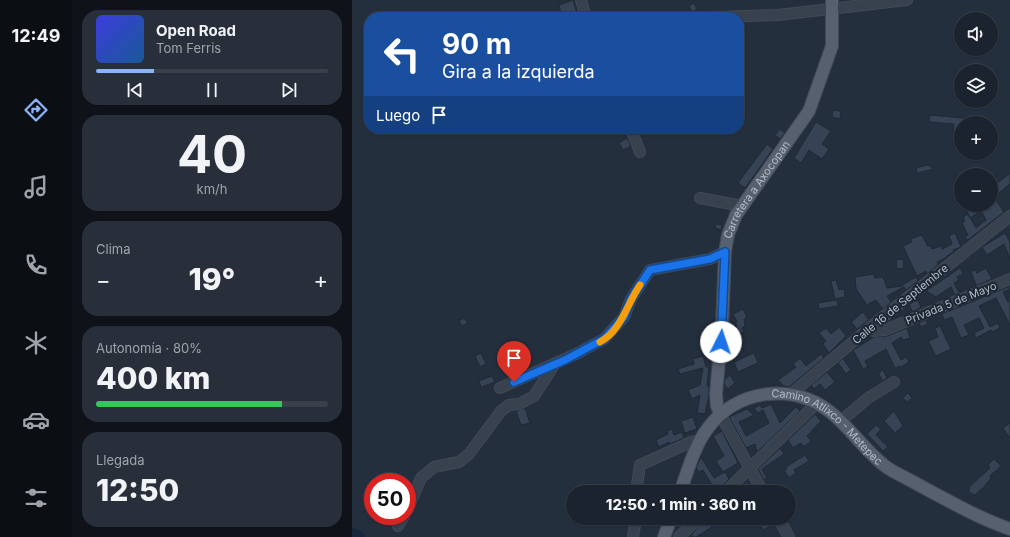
<!DOCTYPE html>
<html lang="es">
<meta charset="utf-8">
<style>
body{margin:0;font-family:Inter,sans-serif;background:#282f3a;color:#f1f3f6;height:100vh;display:flex;flex-direction:column;font-size:15px;white-space:nowrap}
*{box-sizing:border-box;margin:0}
p{font-size:13px;color:#a0a4aa}
.icon{flex:none;width:22px;height:22px;fill:none;stroke:currentColor;stroke-width:2;stroke-linecap:round;stroke-linejoin:round}
.map{position:relative;flex:1;overflow:hidden}
.sheet{display:flex;flex-direction:column;gap:10px;padding:10px;background:#0f1319;width:280px}
.sheet>*{flex:none}
.top-card{position:absolute;left:12px;top:12px;width:380px;height:122px;border-radius:16px;box-shadow:0 1px 3px #0004,0 0 0 1px #39404a;background:#1a4fa0;color:#fff;overflow:hidden}
.tools{position:absolute;left:602px;top:12px;display:grid;gap:8px}
.tools a{display:grid;place-items:center;width:44px;height:44px;border-radius:50%;background:#1b232e;box-shadow:0 1px 3px #0004,0 0 0 1px #39404a;font-size:20px}
.speed{position:absolute;left:12px;top:473px;display:flex;gap:8px;font-size:20px;font-weight:700;text-align:center}
.speed>*{display:grid;place-content:center;width:52px;height:52px;border-radius:50%;background:#1b232e;box-shadow:0 1px 3px #0004,0 0 0 1px #39404a;line-height:1}
.speed .limit{border:6px solid #d22;background:#fff;color:#111}
.pin{position:absolute;display:grid;place-items:center;width:34px;height:34px;color:#fff;margin:-41px -17px;border-radius:50% 50% 50% 0;rotate:-45deg;box-shadow:0 0 4px #0007}
.pin .icon{rotate:45deg}
.me{position:absolute;width:44px;margin:-22px;rotate:4deg;stroke-linejoin:round;filter:drop-shadow(0 0 3px #0008)}
.turn{display:flex;align-items:center;gap:14px;height:84px;padding:0 12px;font-size:18px}
.turn .icon{width:52px;height:52px;stroke-width:2.5}
.turn b{display:block;font-size:28px;line-height:34px}
.then{display:flex;align-items:center;height:38px;padding:0 12px;background:#0003;gap:8px;font-size:15px}
.big{font-size:30px;font-weight:800;line-height:1.1}
.sheet .widget{flex:1;display:flex;flex-direction:column;justify-content:center;gap:6px;min-width:0;padding:0 14px;border-radius:16px;background:#282f3a}
.sheet .dial{align-items:center;gap:0}
.dial b{font-size:52px;line-height:1}
.song{display:flex;align-items:center;gap:12px}
.cover{width:48px;height:48px;border-radius:6px;background:linear-gradient(135deg,hsl(240 70% 55%),hsl(210 70% 35%))}
.played{height:4px;border-radius:2px;background:linear-gradient(90deg,#8ab4f8 25%,#39404a 25%)}
.keys{display:flex;justify-content:space-around;direction:ltr}
.heat{display:flex;justify-content:space-between;align-items:center;font-size:22px;direction:ltr}
.charge{height:6px;border-radius:3px;background:linear-gradient(90deg,#34c759 80%,#39404a 0)}
.trip{position:absolute;left:214px;top:485px;width:230px;height:40px;border-radius:20px;background:#1b232e;box-shadow:0 1px 3px #0004,0 0 0 1px #39404a;font-weight:800;line-height:40px;text-align:center}
main{display:flex;flex:1;min-height:0}
.dock{display:flex;flex-direction:column;width:72px;justify-content:space-around;align-items:center;background:#0b0e12;color:#a0a4aa}
.dock .icon{width:28px;height:28px}
.dock .on{color:#8ab4f8}
.dock b{font-size:18px;color:#f1f3f6}
.map>svg:first-child{display:block}
.lines{fill:none;stroke-linecap:round;stroke-linejoin:round}
.river{stroke:#17263c;stroke-width:12}
.building{fill:#364354;stroke:#1f2835}
.minor-casing{stroke:#414a57;stroke-width:12}
.major-casing{stroke:#414a57;stroke-width:14}
.minor{stroke:#38414e;stroke-width:10}
.major{stroke:#56606e;stroke-width:12}
.route-casing{stroke:#114b97;stroke-width:10}
.route{stroke:#1a73e8;stroke-width:7}
.slow{stroke:#f59e0b;stroke-width:7}
.labels{text-anchor:middle;dominant-baseline:central;stroke-width:4;stroke-linejoin:round;paint-order:stroke}
.street-label{font-size:11px;fill:#b4bcc9;stroke:#1d2633}
</style>
<main>
<nav class="dock">
<b>12:49</b>
<svg class="icon on" aria-label="directions" viewBox="0 0 24 24"><path d="M12 3l9 9-9 9-9-9zM9 14v-3h6M13 9l2 2-2 2"/></svg>
<svg class="icon" aria-label="music" viewBox="0 0 24 24"><path d="M9 18V5l10-2v13"/><circle cx="6" cy="18" r="3"/><circle cx="16" cy="16" r="3"/></svg>
<svg class="icon" aria-label="phone" viewBox="0 0 24 24"><path d="M5 4h4l2 5-3 2q2 4 5 5l2-3 5 2v4C11 20 4 13 5 4z"/></svg>
<svg class="icon" aria-label="climate" viewBox="0 0 24 24"><path d="M12 3v18M4 7l16 10M4 17L20 7"/></svg>
<svg class="icon" aria-label="car" viewBox="0 0 24 24"><path d="M5 17H2v-5l4-1 3-4h7l3 4 3 1v5h-3M9 17h6M6 11h13"/><circle cx="7" cy="17" r="2"/><circle cx="17" cy="17" r="2"/></svg>
<svg class="icon" aria-label="filters" viewBox="0 0 24 24"><path d="M4 7h16M4 17h16"/><circle cx="9" cy="7" r="2"/><circle cx="15" cy="17" r="2"/></svg>
</nav>
<section class="sheet">
<div class="widget">
<div class="song"><i class="cover"></i><div><b>Open Road</b><p>Tom Ferris</p></div></div>
<div class="played"></div>
<div class="keys"><svg class="icon" aria-label="previous" viewBox="0 0 24 24"><path d="M18 5L8 12l10 7zM5 5v14"/></svg><svg class="icon" aria-label="pause" viewBox="0 0 24 24"><path d="M8 5v14M16 5v14"/></svg><svg class="icon" aria-label="next" viewBox="0 0 24 24"><path d="M6 5l10 7-10 7zM19 5v14"/></svg></div>
</div>
<div class="widget dial"><b>40</b><p>km/h</p></div>
<div class="widget"><p>Clima</p>
<div class="heat"><a>−</a><b class="big">19°</b><a>+</a></div>
</div>
<div class="widget"><p>Autonomía · 80%</p><b class="big">400 km</b><div class="charge"></div></div>
<div class="widget"><p>Llegada</p><b class="big">12:50</b></div>
</section>
<div class="map">
<svg width="658" height="537" viewBox="0 0 658 537">
<rect width="100%" height="100%" fill="#242f3e"/>
<g class="lines">
<polyline class="river" points="0,534 7,537"/>
</g>
<g class="building">
<polygon points="221,0 225,13 210,17 207,5"/>
<polygon points="342,3 345,9 340,12 337,6"/>
<polygon points="481,110 489,111 488,119 480,117"/>
<polygon points="578,115 611,118 611,123 609,123 609,133 601,132 602,124 577,122"/>
<polygon points="464,122 479,131 470,144 477,149 470,159 457,150 449,163 442,158"/>
<polygon points="428,129 433,133 428,139 423,135"/>
<polygon points="275,138 279,146 271,150 267,143"/>
<polygon points="415,144 421,149 393,188 386,183"/>
<polygon points="576,165 582,169 565,173 564,168"/>
<polygon points="658,173 658,184 642,197 652,212 616,240 613,237 616,235 610,223 613,221 611,217 616,214 624,228 634,220 629,211 618,218 612,205 639,205 639,193 646,187 644,184"/>
<polygon points="364,224 370,225 369,230 363,228"/>
<polygon points="603,233 609,247 601,250 602,252 595,256 595,257 585,262 586,265 575,274 574,271 565,276 551,246 560,242 558,239 570,235 576,247 578,245 580,249 589,246 590,249 600,244 597,236"/>
<polygon points="653,233 658,242 658,259 652,244 635,255 630,247"/>
<polygon points="545,259 552,260 551,269 544,268"/>
<polygon points="608,268 611,274 605,277 607,280 602,283 607,292 612,291 603,295 599,287 584,297 574,291"/>
<polygon points="634,268 640,279 619,288 624,285 619,272 623,270 625,273"/>
<polygon points="522,274 523,278 531,277 535,288 551,286 550,285 564,277 566,281 554,290 552,287 535,296 539,302 531,309 524,300 515,305 504,289 503,277"/>
<polygon points="484,280 487,290 492,289 493,297 483,299 479,281"/>
<polygon points="658,286 658,289 651,292 656,302 658,301 658,325 644,298 627,306 638,327 646,323 648,328 640,332 639,330 624,338 622,333 632,328 627,318 612,325 617,335 609,338 600,317 592,320 590,314"/>
<polygon points="565,299 569,307 561,312 557,305"/>
<polygon points="485,300 486,306 467,309 466,303"/>
<polygon points="391,309 395,317 392,319 393,326 390,328 392,332 385,335 381,328 385,326 383,323 385,322 381,314"/>
<polygon points="511,312 517,320 505,329 499,322"/>
<polygon points="112,318 116,323 110,326 107,321"/>
<polygon points="574,320 576,324 569,327 567,323"/>
<polygon points="588,326 599,349 584,356 576,341 586,337 583,328"/>
<polygon points="487,327 494,336 477,353 471,344 474,341 467,333 474,328 479,334"/>
<polygon points="555,328 558,338 551,340 549,337 540,343 549,360 554,357 557,362 549,367 548,366 543,368 534,349 513,361 516,367 511,369 501,350 522,337 535,336"/>
<polygon points="129,353 134,364 128,367 123,356"/>
<polygon points="402,353 406,363 386,372 382,362"/>
<polygon points="469,354 472,358 437,387 432,386 426,380 444,367 441,364 448,358 454,366"/>
<polygon points="351,356 354,367 357,367 355,386 357,386 357,395 353,414 345,413 348,395 340,399 336,390 348,385 351,368 328,374 326,369 342,364 341,359"/>
<polygon points="491,358 499,370 494,374 486,363"/>
<polygon points="531,370 535,378 531,381 526,373"/>
<polygon points="475,372 483,382 473,390 468,384 462,389 459,385"/>
<polygon points="378,375 383,383 376,389 372,384 373,379"/>
<polygon points="140,376 143,382 129,387 127,381"/>
<polygon points="556,393 560,398 555,402 551,398"/>
<polygon points="419,404 428,423 444,407 448,411 405,452 403,444 394,448 377,417 395,409 402,415 387,422 394,436 417,423 411,410 406,413 402,408 408,405 410,408"/>
<polygon points="173,408 178,423 169,425 164,411"/>
<polygon points="542,411 551,426 543,433 532,421"/>
<polygon points="463,414 469,421 455,436 459,441 452,447 449,443 441,448 436,440"/>
<polygon points="341,417 345,429 333,433 329,421"/>
<polygon points="658,423 658,438 651,428"/>
<polygon points="524,425 529,429 524,435 536,447 531,451 515,434"/>
<polygon points="320,429 322,435 330,432 332,438 318,444 317,442 307,447 304,440 316,434 315,431"/>
<polygon points="370,431 386,463 371,472 364,461 372,456 361,436"/>
<polygon points="428,448 432,454 410,469 415,478 412,480 406,469"/>
<polygon points="453,455 457,461 442,470 444,473 437,478 432,470 435,469 434,467"/>
<polygon points="349,457 362,478 373,472 377,479 368,488 367,492 359,492 356,487 360,485 351,470 347,472 344,468"/>
<polygon points="642,459 649,466 638,476 639,478 632,487 623,495 620,494 616,490 618,489 617,487 638,468 636,465"/>
<polygon points="354,518 360,527 344,537 340,537 340,534"/>
<polygon points="405,518 416,518 420,525 411,530"/>
</g>
<g class="lines">
<defs>
<g id="minor">
<polyline points="229,0 234,17"/>
<polyline points="362,17 426,15 555,0"/>
<polyline points="279,129 288,152"/>
<polyline points="348,198 390,206"/>
<polyline points="516,329 522,331 533,330 658,279"/>
<polyline points="148,388 224,354 252,339 272,317 279,299 298,270 358,259 373,252"/>
<polyline points="439,394 516,329 658,216"/>
<polyline points="368,414 411,492"/>
<polyline points="489,421 516,398 542,382"/>
<polyline points="284,492 288,465 339,442 348,440"/>
<polyline points="373,492 465,403"/>
<polyline points="55,511 69,478 82,467 107,462 117,454 149,411 157,405 167,404 182,396 202,365"/>
<polyline points="426,518 437,537"/>
<polyline points="46,526 52,516"/>
<polyline points="281,537 284,518"/>
<polyline points="327,537 347,518"/>
</g>
<g id="major">
<path id="s1" d="M368,414L365,406L364,394L370,328L373,252L376,235L384,215L457,111L480,46V0"/>
<path id="s2" d="M328,492C336,471 342,446 356,428C384,390 439,382 477,411C498,427 512,450 533,466C542,473 555,478 565,484C595,500 626,518 658,529"/>
<polyline points="312,537 319,518"/>
</g>
</defs>
<use href="#minor" class="minor-casing"/>
<use href="#major" class="major-casing"/>
<use href="#minor" class="minor"/>
<use href="#major" class="major"/>
</g>
<g class="lines">
<defs>
<polyline id="route" points="162,382 213,360 252,339 272,317 279,299 298,270 358,259 373,252 369,342"/>
</defs>
<use href="#route" class="route-casing"/>
<use href="#route" class="route"/>
<path class="slow" d="M248,342C269,331 275,304 288,285"/>
</g>
<g class="labels">
<g class="street-label">
<text stroke="none"><textPath href="#s1" startOffset="234">Carretera a Axocopan</textPath></text>
<text transform="translate(599 303) rotate(-22)">Privada 5 de Mayo</text>
<text transform="translate(548 304) rotate(-39)">Calle 16 de Septiembre</text>
<text stroke="none"><textPath href="#s2" startOffset="212">Camino Atlixco - Metepec</textPath></text>
</g>
</g>
</svg>
<div class="tools">
<a><svg class="icon" aria-label="sound" viewBox="0 0 24 24"><path d="M4 9h4l5-4v14l-5-4H4zM17 9q2 3 0 6"/></svg></a>
<a><svg class="icon" aria-label="layers" viewBox="0 0 24 24"><path d="M12 4l9 5-9 5-9-5zM3 14l9 5 9-5"/></svg></a>
<a>+</a>
<a>−</a>
</div>
<div class="speed"><div class="limit">50</div></div>
<div class="pin" style="left:162px;top:382px;background:#d93025"><svg class="icon" aria-label="arrive" viewBox="0 0 24 24"><path d="M6 21V4h12l-3 4 3 4H6"/></svg></div>
<svg class="me" style="left:369px;top:342px" viewBox="-20 -20 40 40"><circle r="19" fill="#fff"/><path d="M0-13L10 11 0 6-10 11z" fill="#1a73e8"/></svg>
<div class="trip">12:50 · 1 min · 360 m</div>
<div class="top-card">
<div class="turn"><svg class="icon" aria-label="left" viewBox="0 0 24 24"><path d="M17 20v-9H6M10 6l-5 5 5 5"/></svg><div><b>90 m</b>Gira a la izquierda</div></div>
<div class="then">Luego<svg class="icon" aria-label="arrive" viewBox="0 0 24 24"><path d="M6 21V4h12l-3 4 3 4H6"/></svg></div>
</div>
</div>
</main>
